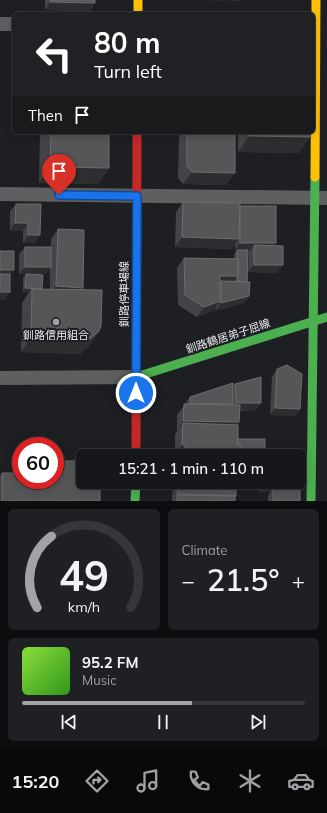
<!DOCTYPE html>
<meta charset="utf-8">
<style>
body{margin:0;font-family:Mulish,"Noto Sans JP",sans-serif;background:#1f2023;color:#f1f3f6;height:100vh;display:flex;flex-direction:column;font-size:15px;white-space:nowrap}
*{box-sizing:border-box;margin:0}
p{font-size:13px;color:#9e9fa2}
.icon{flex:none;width:22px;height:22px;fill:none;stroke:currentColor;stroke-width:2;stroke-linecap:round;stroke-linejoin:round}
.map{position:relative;height:501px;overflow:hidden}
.side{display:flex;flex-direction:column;gap:8px;padding:8px;background:#0c0d0e;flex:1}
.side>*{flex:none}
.hud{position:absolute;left:12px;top:12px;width:303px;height:122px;border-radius:6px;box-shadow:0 2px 10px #0003,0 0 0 1px #353639;background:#202124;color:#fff;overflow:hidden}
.speed{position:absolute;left:12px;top:437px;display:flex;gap:8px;font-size:20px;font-weight:700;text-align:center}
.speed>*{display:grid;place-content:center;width:52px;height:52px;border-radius:50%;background:#16171a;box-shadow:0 2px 10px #0003,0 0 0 1px #353639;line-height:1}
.speed .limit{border:6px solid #d22;background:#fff;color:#111}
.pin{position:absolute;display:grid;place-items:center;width:34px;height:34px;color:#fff;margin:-41px -17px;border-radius:50% 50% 50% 0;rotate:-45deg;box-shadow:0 0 4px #0007}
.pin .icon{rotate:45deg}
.me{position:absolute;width:44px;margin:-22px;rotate:0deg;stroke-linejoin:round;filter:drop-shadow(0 0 3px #0008)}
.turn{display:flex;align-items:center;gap:14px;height:84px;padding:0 16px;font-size:18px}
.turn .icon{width:52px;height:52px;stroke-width:2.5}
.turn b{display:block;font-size:28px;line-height:34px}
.then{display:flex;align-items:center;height:38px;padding:0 16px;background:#0003;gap:8px;font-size:15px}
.big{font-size:30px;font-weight:600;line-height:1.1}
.side .widget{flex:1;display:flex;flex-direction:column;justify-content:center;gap:6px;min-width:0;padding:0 14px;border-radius:6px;background:#1f2023}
.side .dial{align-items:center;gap:0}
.dial svg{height:104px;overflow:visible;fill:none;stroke:#353639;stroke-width:7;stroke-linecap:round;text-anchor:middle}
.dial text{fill:#f1f3f6;stroke:none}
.song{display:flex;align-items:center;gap:12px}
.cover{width:48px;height:48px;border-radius:6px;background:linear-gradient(135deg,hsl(90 70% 55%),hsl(110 70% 35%))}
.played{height:4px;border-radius:2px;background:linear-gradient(90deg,#a1a3a6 60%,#353639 60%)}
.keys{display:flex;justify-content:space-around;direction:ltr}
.heat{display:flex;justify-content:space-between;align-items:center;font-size:22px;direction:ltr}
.side .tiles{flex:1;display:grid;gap:8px;grid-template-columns:1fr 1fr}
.widget:last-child{grid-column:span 2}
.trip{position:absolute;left:76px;top:449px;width:230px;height:40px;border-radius:6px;background:#16171a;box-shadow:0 2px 10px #0003,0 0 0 1px #353639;font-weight:600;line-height:40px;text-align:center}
.dock{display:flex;height:64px;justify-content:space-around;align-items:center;background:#09090a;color:#9e9fa2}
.dock .icon{width:28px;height:28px}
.dock .selected{color:#a1a3a6}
.dock b{font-size:18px;color:#f1f3f6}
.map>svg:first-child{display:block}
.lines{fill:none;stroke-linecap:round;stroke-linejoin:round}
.street{stroke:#5e5f60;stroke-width:14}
.fast{stroke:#4caf50;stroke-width:9}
.slow{stroke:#ffc107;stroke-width:9}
.jam{stroke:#c62828;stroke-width:9}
.wall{fill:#434447;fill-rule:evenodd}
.shaded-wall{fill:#2d2e30}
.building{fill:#555658;stroke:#6c6d70}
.route-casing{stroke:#114b97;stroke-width:10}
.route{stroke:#1a73e8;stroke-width:7}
.poi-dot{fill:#a1a3a6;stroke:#1c1e23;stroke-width:1.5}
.labels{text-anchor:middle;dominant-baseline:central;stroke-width:4;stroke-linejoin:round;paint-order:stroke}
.street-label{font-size:11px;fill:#e8eaed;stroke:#1c1e23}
.poi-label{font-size:11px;fill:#e8eaed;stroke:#1c1e23}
</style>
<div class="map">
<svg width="327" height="501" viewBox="0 0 327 501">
<rect width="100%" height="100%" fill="#1d1f22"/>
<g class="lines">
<g class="street">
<polyline points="0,24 14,24"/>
<polyline points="0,194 327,198"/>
<polyline points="0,378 136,377"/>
</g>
<g class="fast">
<polyline points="136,377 327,317"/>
<polyline points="135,501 136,482"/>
<polyline points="311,501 315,177"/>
</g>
<g class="slow">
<polyline points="138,0 138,14"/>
<polyline points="315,177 316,0"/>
</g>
<polyline class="jam" points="136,456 137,132"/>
</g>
<g class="wall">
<polygon points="45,0 95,0 90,11 45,10"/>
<polygon points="40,132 109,132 109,168 98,184 39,183"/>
<polygon points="180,132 235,132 226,185 183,184 178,178 179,134"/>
<polygon points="238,132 310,132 299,153 238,152"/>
<polygon points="183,202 240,207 240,206 274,245 277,273 248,272 249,252 250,250 248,250 247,282 249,296 244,303 215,311 216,307 213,311 197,317 178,305 177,268 184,258 234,259 234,254 237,250 238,250 235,250 235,244 232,249 175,247 176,212"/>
<polygon points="16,204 41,204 35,243 23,243 23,231 10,231 10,211"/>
<path d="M58,229L83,288L81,290L99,331L89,346L80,354L21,352L22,303L29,292H23V278L26,274H19V254L25,247H51V239ZM50,268V289H42L27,274H46Z"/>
<polygon points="277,369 300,409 295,416 270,415 272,377"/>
<polygon points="235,384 256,410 240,411 239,422 238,425 238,439 263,454 241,454 241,456 178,456 178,455 175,455 175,434 177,432 177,415 190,397 233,387"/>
<polygon points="21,467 21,480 87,488 100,501 0,501 0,476 2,473 17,473"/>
<polygon points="173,482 236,482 235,501 172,501"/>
<polygon points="260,482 299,482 300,486 298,488 300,501 268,501 268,496 270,492 259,492"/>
</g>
<g class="shaded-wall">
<polygon points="202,0 228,0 227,1"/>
<rect x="231" y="0" width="8" height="1"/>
<polygon points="50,2 95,3 90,11 45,10"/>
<polygon points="249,136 310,137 299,153 238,152"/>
<polygon points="50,167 109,168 98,184 39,183"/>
<polygon points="192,172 235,173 226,185 183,184"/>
<polygon points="15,223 28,223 23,231 10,231"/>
<polygon points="28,235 40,235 35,243 23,243"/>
<polygon points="182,237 239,239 232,249 175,247"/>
<polygon points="240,243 276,243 271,250 254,245 250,250 235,250"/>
<polygon points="254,265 283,265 277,273 248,272"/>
<polygon points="25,267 51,267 46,274 19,274"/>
<polygon points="0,270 14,270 9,278 0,277"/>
<polygon points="220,276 238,276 231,286 221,281 217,286"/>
<polygon points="56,286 83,288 75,298 49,297"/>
<polygon points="25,288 42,289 32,289 29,292 23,292"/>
<polygon points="0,292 10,292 5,300 0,300"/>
<polygon points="249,296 244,303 215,311 221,303"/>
<polygon points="220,301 213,311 197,317 204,307"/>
<polygon points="99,331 89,346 80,354 21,352 31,338"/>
<polygon points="236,403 261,403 256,410 231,411"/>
<polygon points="190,404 233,404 228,412 185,411"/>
<polygon points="275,408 300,409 295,416 270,415"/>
<polygon points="183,421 239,422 232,433 183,423 176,432"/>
<polygon points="182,445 185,445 178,455 175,455"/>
<polygon points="237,450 265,450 263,454 234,454"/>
<polygon points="264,485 300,486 295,493 273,488 270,492 259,492"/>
</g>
<g class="building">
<polygon points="50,0 95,0 95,3 50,2"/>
<polygon points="51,132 109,132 109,168 50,167"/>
<polygon points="187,132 235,132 235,173 192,172 187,166"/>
<polygon points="249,132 310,132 310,137 249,136"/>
<polygon points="183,202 240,203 239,239 182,237"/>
<polygon points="16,204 41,204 40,235 28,235 28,223 15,223"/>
<rect x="240" y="206" width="36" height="37"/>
<polygon points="58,229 84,230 83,288 56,286"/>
<polygon points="254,245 283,246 283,265 254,265"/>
<rect x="25" y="247" width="26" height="20"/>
<polygon points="237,250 248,250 247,282 237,281 237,278 238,276 238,259 237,259"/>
<rect x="0" y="251" width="14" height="19"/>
<polygon points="184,258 238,259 238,276 220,276 220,301 204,307 185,295"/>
<rect x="0" y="274" width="10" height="18"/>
<polygon points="26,274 43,275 42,289 25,288"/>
<polygon points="221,281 250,282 249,296 221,303"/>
<polygon points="32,289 102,290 101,326 99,331 90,339 31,338"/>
<polygon points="287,365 302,374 300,409 275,408 277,369"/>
<polygon points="261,377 261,403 236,403 235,384"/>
<polygon points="233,383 233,404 190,404 190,397"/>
<polygon points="184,404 240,405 239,422 183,421"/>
<polygon points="183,423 238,425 238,445 242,445 241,456 185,456 185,445 182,445"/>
<polygon points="238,439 265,439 265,450 242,450 242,445 238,445"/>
<polygon points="55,461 83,461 83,482 87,482 87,488 100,488 100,501 2,501 2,473 21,473 21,480 55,480"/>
<polygon points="299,471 301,471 300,486 264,485 265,482 299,482"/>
<polygon points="178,482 236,482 236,496 177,494"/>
<rect x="273" y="488" width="27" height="13"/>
<polygon points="177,495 235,496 235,501 177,501"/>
</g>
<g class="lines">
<defs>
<polyline id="route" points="59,195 137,196 136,393"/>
</defs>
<use href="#route" class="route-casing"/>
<use href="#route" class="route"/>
</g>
<circle class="poi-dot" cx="56" cy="322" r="4"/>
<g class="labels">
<g class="street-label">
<text transform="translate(124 294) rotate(-90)">釧路停車場線</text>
<text transform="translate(228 336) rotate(-18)">釧路鶴居弟子屈線</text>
</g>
<g class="poi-label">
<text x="56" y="335">釧路信用組合</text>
</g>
</g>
</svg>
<div class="speed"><div class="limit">60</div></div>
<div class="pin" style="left:59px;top:195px;background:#d93025"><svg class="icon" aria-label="arrive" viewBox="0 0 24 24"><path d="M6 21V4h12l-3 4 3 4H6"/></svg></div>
<svg class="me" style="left:136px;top:393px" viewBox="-20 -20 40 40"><circle r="17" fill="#1a73e8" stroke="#fff" stroke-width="3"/><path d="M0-11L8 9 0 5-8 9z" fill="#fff"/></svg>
<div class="trip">15:21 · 1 min · 110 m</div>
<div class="hud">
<div class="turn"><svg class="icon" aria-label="left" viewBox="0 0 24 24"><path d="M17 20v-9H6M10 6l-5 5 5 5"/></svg><div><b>80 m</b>Turn left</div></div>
<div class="then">Then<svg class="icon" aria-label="arrive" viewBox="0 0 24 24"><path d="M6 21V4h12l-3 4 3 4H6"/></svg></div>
</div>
</div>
<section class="side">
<div class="tiles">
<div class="widget dial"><svg viewBox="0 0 100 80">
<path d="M14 69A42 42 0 1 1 86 69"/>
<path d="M14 69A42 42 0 0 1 25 14" stroke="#a1a3a6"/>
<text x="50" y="56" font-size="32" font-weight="700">49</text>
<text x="50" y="72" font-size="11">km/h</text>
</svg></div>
<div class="widget"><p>Climate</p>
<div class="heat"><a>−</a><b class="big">21.5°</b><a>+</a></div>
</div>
<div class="widget">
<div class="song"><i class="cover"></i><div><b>95.2 FM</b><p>Music</p></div></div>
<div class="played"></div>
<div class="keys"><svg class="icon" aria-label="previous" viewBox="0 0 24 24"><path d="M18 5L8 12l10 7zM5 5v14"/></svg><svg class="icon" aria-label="pause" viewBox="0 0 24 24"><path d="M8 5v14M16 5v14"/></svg><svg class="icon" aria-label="next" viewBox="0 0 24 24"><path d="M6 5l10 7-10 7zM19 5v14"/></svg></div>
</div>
</div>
</section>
<nav class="dock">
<b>15:20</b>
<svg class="icon selected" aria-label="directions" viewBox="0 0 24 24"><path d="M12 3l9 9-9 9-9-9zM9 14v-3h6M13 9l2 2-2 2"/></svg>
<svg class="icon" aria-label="music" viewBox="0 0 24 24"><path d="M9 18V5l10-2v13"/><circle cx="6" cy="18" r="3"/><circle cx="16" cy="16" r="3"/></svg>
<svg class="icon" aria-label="phone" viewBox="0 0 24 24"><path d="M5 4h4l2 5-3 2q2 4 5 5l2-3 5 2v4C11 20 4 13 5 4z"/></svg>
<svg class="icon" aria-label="climate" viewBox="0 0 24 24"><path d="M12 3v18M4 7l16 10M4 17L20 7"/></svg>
<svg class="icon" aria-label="car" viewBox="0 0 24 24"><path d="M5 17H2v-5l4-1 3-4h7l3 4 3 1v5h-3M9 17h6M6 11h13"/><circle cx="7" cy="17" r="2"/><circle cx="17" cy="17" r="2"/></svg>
</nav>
